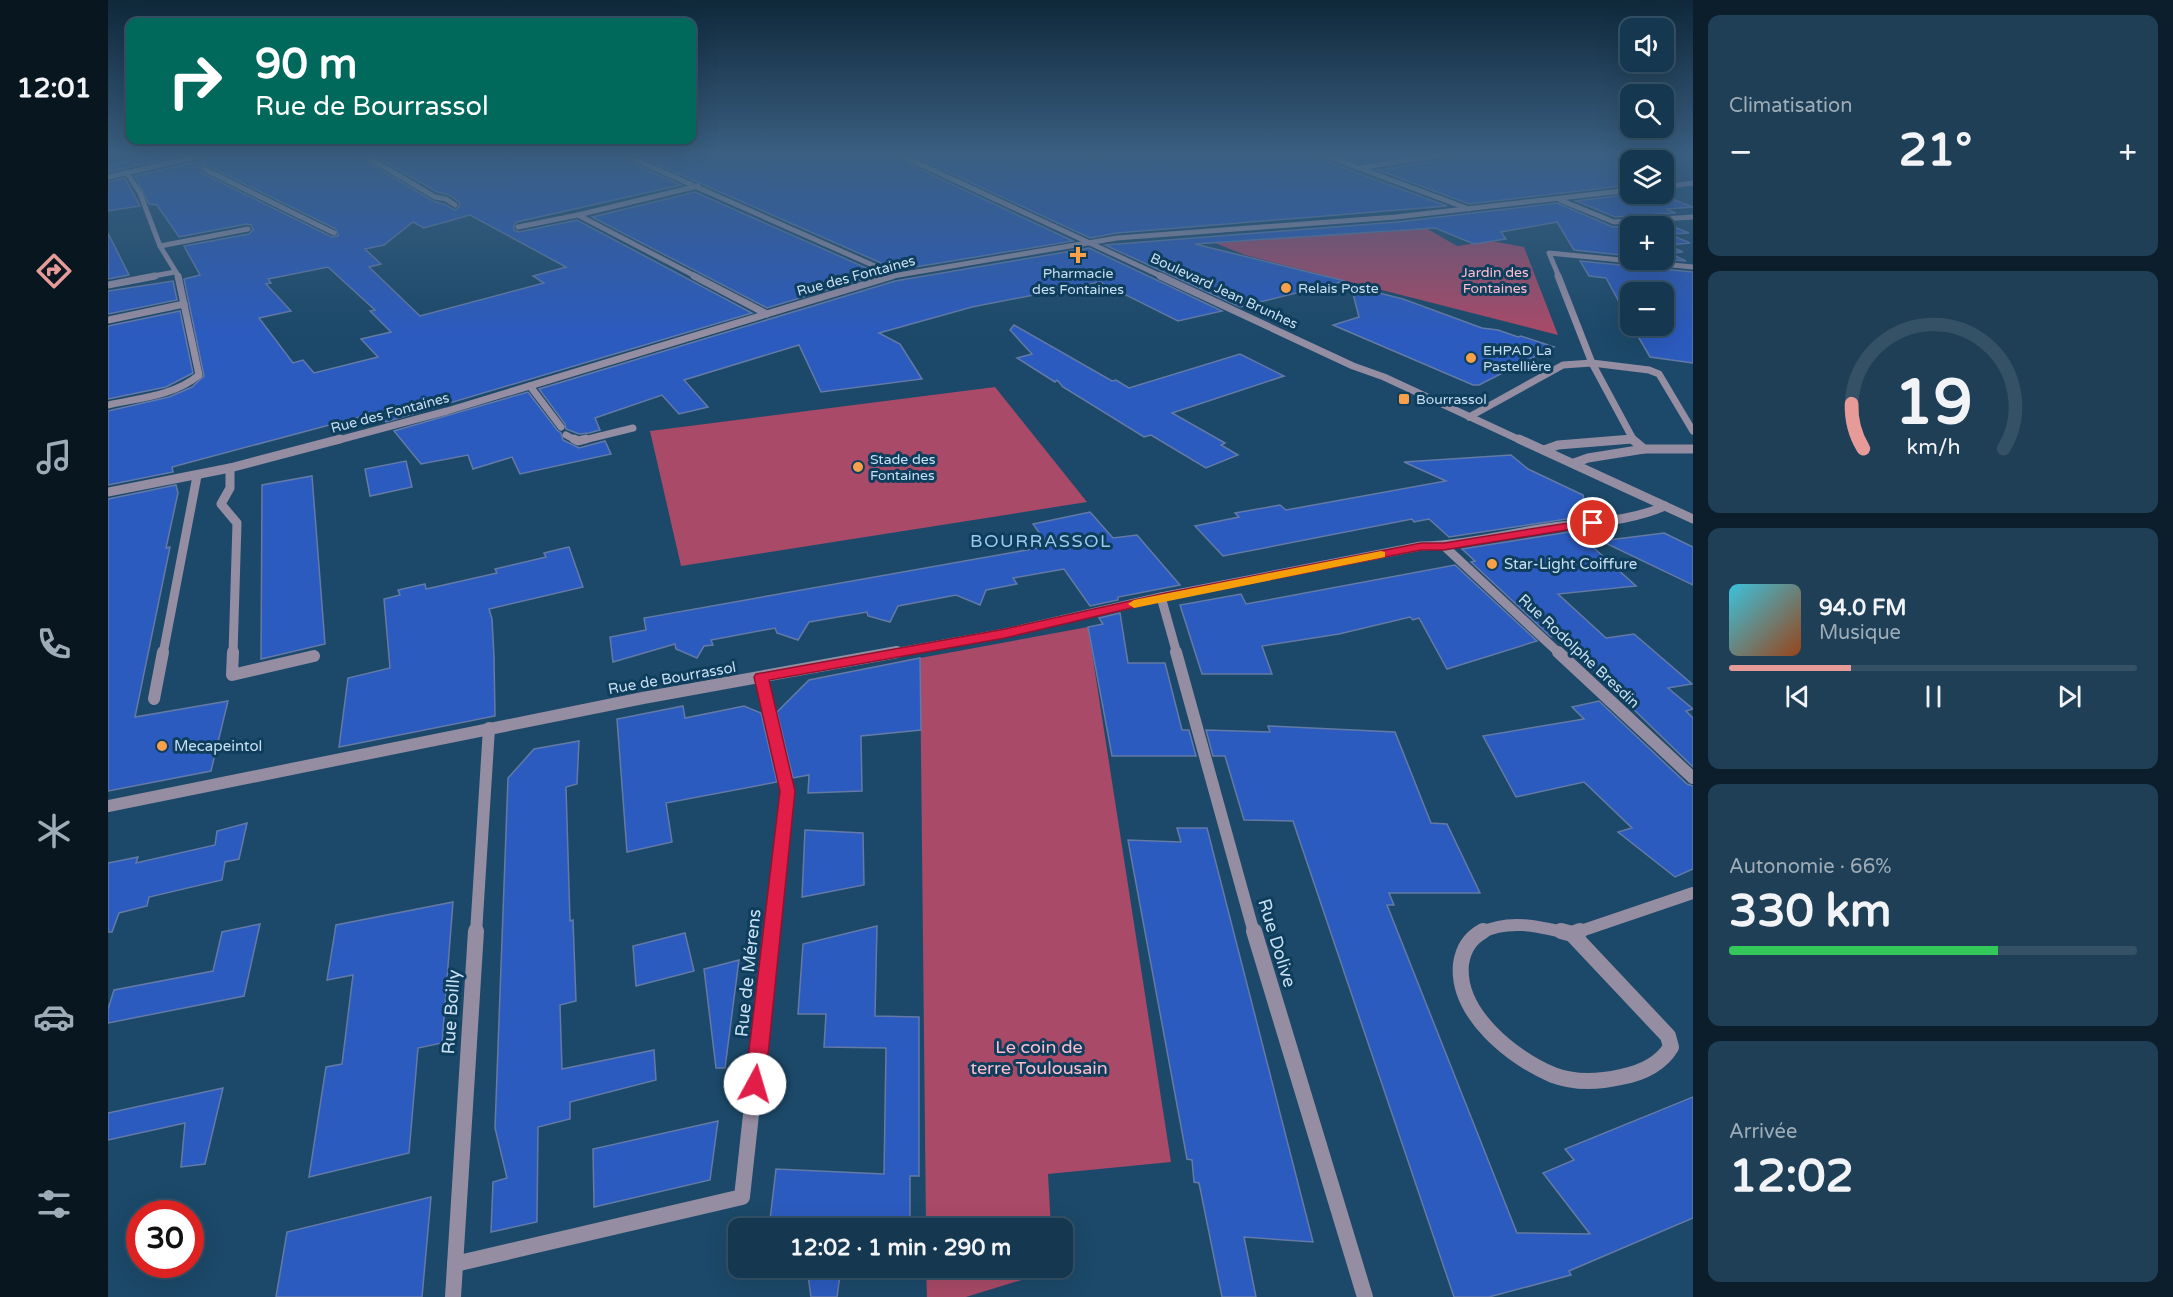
<!DOCTYPE html>
<html lang="fr">
<meta charset="utf-8">
<style>
body{margin:0;font-family:"Varela Round",sans-serif;background:#1e3f56;color:#f1f3f6;height:100vh;display:flex;flex-direction:column;font-size:22px;white-space:nowrap}
*{box-sizing:border-box;margin:0}
p{font-size:20px;color:#9dacb7}
.icon{flex:none;width:33px;height:33px;fill:none;stroke:currentColor;stroke-width:2;stroke-linecap:round;stroke-linejoin:round}
.map{position:relative;flex:1;overflow:hidden}
.sheet{display:flex;flex-direction:column;gap:15px;padding:15px;background:#0c1e2b;width:480px}
.sheet>*{flex:none}
.hud{position:absolute;left:18px;top:18px;width:570px;height:126px;border-radius:12px;box-shadow:0 6px 24px #0002,0 0 0 2px #345166;background:#00695c;color:#fff;overflow:hidden}
.controls{position:absolute;left:1512px;top:18px;display:grid;gap:12px}
.controls a{display:grid;place-items:center;width:54px;height:54px;border-radius:12px;background:#15374f;box-shadow:0 6px 24px #0002,0 0 0 2px #345166;font-size:30px}
.speed{position:absolute;left:18px;top:1200px;display:flex;gap:12px;font-size:30px;font-weight:700;text-align:center}
.speed>*{display:grid;place-content:center;width:78px;height:78px;border-radius:50%;background:#15374f;box-shadow:0 6px 24px #0002,0 0 0 2px #345166;line-height:1}
.speed .limit{border:9px solid #d22;background:#fff;color:#111}
.pin{position:absolute;display:grid;place-items:center;width:51px;height:51px;color:#fff;margin:-26px;border:3px solid #fff;border-radius:50%;box-shadow:0 2px 6px #0007}
.me{position:absolute;width:66px;margin:-33px;rotate:6deg;stroke-linejoin:round;filter:drop-shadow(0 0 4px #0008)}
.turn{display:flex;align-items:center;gap:21px;height:126px;padding:0 30px;font-size:27px}
.turn .icon{width:78px;height:78px;stroke-width:2.5}
.turn b{display:block;font-size:42px;line-height:51px}
.big{font-size:45px;font-weight:700;line-height:1.1}
.sheet .card{flex:1;display:flex;flex-direction:column;justify-content:center;gap:9px;min-width:0;padding:0 21px;border-radius:12px;background:#1e3f56}
.sheet .dial{align-items:center;gap:0}
.dial svg{height:156px;overflow:visible;fill:none;stroke:#345166;stroke-width:7;stroke-linecap:round;text-anchor:middle}
.dial text{fill:#f1f3f6;stroke:none}
.song{display:flex;align-items:center;gap:18px}
.cover{width:72px;height:72px;border-radius:9px;background:linear-gradient(135deg,hsl(190 70% 55%),hsl(20 70% 35%))}
.played{height:6px;border-radius:3px;background:linear-gradient(90deg,#e69b98 30%,#345166 30%)}
.keys{display:flex;justify-content:space-around;direction:ltr}
.heat{display:flex;justify-content:space-between;align-items:center;font-size:33px;direction:ltr}
.charge{height:9px;border-radius:4px;background:linear-gradient(90deg,#34c759 66%,#345166 0)}
.trip{position:absolute;left:620px;top:1218px;width:345px;height:60px;border-radius:12px;background:#15374f;box-shadow:0 6px 24px #0002,0 0 0 2px #345166;font-weight:700;line-height:60px;text-align:center}
main{display:flex;flex:1;min-height:0}
.menu{display:flex;flex-direction:column;width:108px;justify-content:space-around;align-items:center;background:#081620;color:#9dacb7}
.menu .icon{width:42px;height:42px}
.menu .active{color:#e69b98}
.menu b{font-size:27px;color:#f1f3f6}
.map>svg:first-child{display:block}
.green{fill:#a94a68}
.building{fill:#2c5bbf;stroke:#637aa6;stroke-width:1.5;fill-rule:evenodd}
.lines{fill:none;stroke-linecap:round;stroke-linejoin:round}
.minor-tunnel{stroke:#36607e;stroke-width:5;stroke-dasharray:5 3;stroke-linecap:butt}
.minor-far4{stroke:#958da2;stroke-width:5}
.minor-far3{stroke:#958da2;stroke-width:7}
.minor-far2{stroke:#958da2;stroke-width:9}
.minor-far1{stroke:#958da2;stroke-width:12}
.minor{stroke:#958da2;stroke-width:16}
.route{fill:#e11d48;stroke:#92132f;stroke-width:1.5}
.slow{fill:#f59e0b}
.poi-dot{fill:#f8a14a;stroke:#0f3e5d;stroke-width:2}
.labels{text-anchor:middle;dominant-baseline:central;stroke-width:6;stroke-linejoin:round;paint-order:stroke}
.far-park-label{font-size:14px;fill:#ffbdcd;stroke:#0f3e5d}
.far-poi-label{font-size:14px;fill:#c7dff2;stroke:#0f3e5d;text-anchor:start}
.far-street-label{font-size:14px;fill:#c7dff2;stroke:#0f3e5d}
.poi-label{font-size:15px;fill:#c7dff2;stroke:#0f3e5d;text-anchor:start}
.street-label{font-size:15px;fill:#c7dff2;stroke:#0f3e5d}
.quarter-label{font-size:18px;letter-spacing:1.5px;fill:#9bcaf0;stroke:#0f3e5d}
.near-street-label{font-size:18px;fill:#c7dff2;stroke:#0f3e5d}
.near-park-label{font-size:18px;fill:#ffbdcd;stroke:#0f3e5d}
</style>
<main>
<nav class="menu">
<b>12:01</b>
<svg class="icon active" aria-label="directions" viewBox="0 0 24 24"><path d="M12 3l9 9-9 9-9-9zM9 14v-3h6M13 9l2 2-2 2"/></svg>
<svg class="icon" aria-label="music" viewBox="0 0 24 24"><path d="M9 18V5l10-2v13"/><circle cx="6" cy="18" r="3"/><circle cx="16" cy="16" r="3"/></svg>
<svg class="icon" aria-label="phone" viewBox="0 0 24 24"><path d="M5 4h4l2 5-3 2q2 4 5 5l2-3 5 2v4C11 20 4 13 5 4z"/></svg>
<svg class="icon" aria-label="climate" viewBox="0 0 24 24"><path d="M12 3v18M4 7l16 10M4 17L20 7"/></svg>
<svg class="icon" aria-label="car" viewBox="0 0 24 24"><path d="M5 17H2v-5l4-1 3-4h7l3 4 3 1v5h-3M9 17h6M6 11h13"/><circle cx="7" cy="17" r="2"/><circle cx="17" cy="17" r="2"/></svg>
<svg class="icon" aria-label="filters" viewBox="0 0 24 24"><path d="M4 7h16M4 17h16"/><circle cx="9" cy="7" r="2"/><circle cx="15" cy="17" r="2"/></svg>
</nav>
<div class="map">
<svg width="1585" height="1297" viewBox="0 0 1585 1297">
<rect width="100%" height="100%" fill="#1c4969"/>
<g class="green">
<polygon points="1318,228 1349,246 1384,241 1416,247 1450,335 1137,255 1107,243"/>
<polygon points="887,387 979,502 573,566 542,431"/>
<polygon points="980,627 1063,1162 940,1174 943,1228 818,1228 812,658"/>
<polygon points="818,1268 946,1268 946,1270 858,1297 819,1297"/>
</g>
<g class="building">
<polygon points="59,152 88,152 0,172 0,166"/>
<path d="M114,152H246L249,156L325,201L336,204L347,210L351,207L352,203L341,195L329,192L260,152H505L508,156L573,185L409,222L406,225V230L411,232L469,220L644,313L278,422L270,412L64,467L65,472L0,485V411L61,397L84,387L96,376L76,279L92,275L76,246L141,234L145,230L143,225L139,224L71,237L49,205L41,204L27,176L110,157ZM96,164L228,229L230,236L224,237L94,173L91,167ZM362,215L458,267L425,276L436,283L312,316L261,267L273,264L257,249L276,245L305,222L316,228ZM220,267L267,310L262,311L283,332L253,339L270,357L206,373L195,360L185,363L151,318L183,311L158,284L163,283L160,279Z"/>
<polygon points="521,152 781,152 784,156 965,241 789,270"/>
<polygon points="797,152 961,152 988,163 996,152 1028,152 1051,162 1053,152 1203,152 1206,157 1339,206 1009,233 982,238"/>
<polygon points="1221,152 1324,152 1252,163"/>
<polygon points="1360,152 1490,152 1522,162 1522,185 1361,204 1270,170 1356,157"/>
<polygon points="17,178 32,206 0,211 0,182"/>
<polygon points="587,192 772,274 659,308 484,217"/>
<polygon points="1525,194 1551,194 1585,207 1558,209 1568,213 1507,217 1468,201"/>
<polygon points="1449,203 1505,227 1559,224 1581,233 1561,234 1582,243 1559,245 1575,252 1561,253 1578,261 1556,259 1556,226 1522,226 1522,256 1466,250 1449,222 1393,232 1398,239 1366,244 1327,228 1087,244 1237,281 1132,307 997,245 1289,222"/>
<polygon points="0,233 21,275 0,279"/>
<polygon points="981,248 1114,311 1070,321 992,282 864,307 771,333 792,344 814,379 713,392 691,345 576,380 600,407 571,414 554,395 487,418 492,430 481,433 471,434 458,429 457,424 431,389 787,281"/>
<polygon points="1472,261 1585,272 1585,363 1542,357 1524,326 1556,326 1556,292 1522,292 1522,322 1498,278 1481,276"/>
<polygon points="65,281 69,300 0,314 0,291"/>
<polygon points="1243,286 1295,299 1374,328 1390,330 1410,337 1413,336 1446,347 1371,385 1365,385 1225,325 1251,317"/>
<polygon points="72,311 85,373 58,387 0,399 0,326"/>
<polygon points="906,325 1004,381 1008,380 1021,388 1132,354 1176,376 1064,413 1117,443 1113,445 1130,455 1098,468 1043,435 1036,437 955,387 949,380 947,382 909,358 924,354 902,330"/>
<polygon points="420,392 449,430 453,433 455,440 471,448 497,441 503,454 412,474 404,457 365,469 360,455 313,464 286,431"/>
<polygon points="1403,455 1420,469 1475,495 1479,516 1341,537 1321,519 1306,522 1304,519 1115,556 1087,526 1131,517 1127,513 1172,505 1178,510 1338,481 1296,462"/>
<polygon points="298,461 304,487 262,496 257,469"/>
<polygon points="204,476 217,644 153,659 154,485"/>
<polygon points="68,485 70,493 58,548 62,547 27,717 120,701 103,771 0,791 0,499"/>
<polygon points="982,512 1005,538 1029,535 1072,585 1010,597 1010,600 982,606 956,569 905,578 909,584 878,590 872,605 848,595 790,606 782,622 760,616 759,612 701,622 690,640 669,633 667,628 603,640 605,645 596,646 589,658 568,649 567,644 505,662 502,637 538,630 536,618 941,546 925,524"/>
<polygon points="1467,531 1528,586 1450,594 1498,638 1526,634 1584,684 1560,688 1585,709 1578,711 1585,718 1585,767 1449,635 1443,637 1363,562 1367,561 1354,549"/>
<polygon points="1556,533 1585,547 1585,585 1493,541"/>
<polygon points="461,547 475,587 381,609 384,619 386,656 387,716 231,747 240,678 282,668 276,599 292,595 290,590 317,584 318,589 389,573 387,569 438,557 436,553"/>
<polygon points="1347,565 1429,641 1339,669 1311,618 1305,620 1302,617 1231,634 1154,646 1164,674 1094,674 1072,605 1133,594 1138,604"/>
<polygon points="1012,613 1020,663 1057,663 1074,730 1081,730 1088,756 1004,756 980,627 995,624 991,618"/>
<polygon points="812,658 813,730 753,736 754,791 700,793 701,775 685,778 669,712 701,680"/>
<polygon points="1491,701 1579,784 1585,786 1585,869 1567,877 1510,832 1524,828 1476,782 1408,797 1375,736 1476,719 1464,707"/>
<polygon points="575,706 577,718 636,706 653,713 669,782 558,803 564,842 519,852 509,719"/>
<polygon points="1160,726 1287,732 1323,823 1339,824 1372,893 1281,893 1286,905 1279,905 1409,1233 1482,1234 1435,1173 1466,1160 1457,1149 1585,1097 1585,1218 1461,1271 1463,1275 1381,1297 1346,1297 1185,821 1136,820 1117,756 1105,756 1098,730 1162,732"/>
<polygon points="471,741 469,784 458,787 462,921 465,920 468,1001 452,1005 454,1069 546,1050 548,1080 462,1102 462,1119 430,1127 429,1222 383,1232 385,1182 399,1178 387,1128 400,778 426,749"/>
<polygon points="139,823 131,859 117,862 114,880 41,897 39,906 11,913 4,932 0,932 0,863 30,857 28,863 107,845 109,831"/>
<polygon points="1069,828 1099,828 1205,1242 1136,1237 1148,1297 1114,1297 1091,1183 1086,1182 1084,1160 1079,1159 1020,840 1073,842"/>
<polygon points="697,830 755,833 756,885 694,897"/>
<polygon points="345,902 334,1043 310,1048 301,1153 201,1177 218,1067 234,1064 245,975 219,980 228,925"/>
<polygon points="152,924 136,996 0,1023 0,1009 6,990 105,971 114,932"/>
<polygon points="769,926 767,1016 811,1017 811,1176 802,1176 802,1228 661,1228 668,1169 776,1174 778,1048 716,1047 718,1014 690,1014 695,944"/>
<polygon points="577,933 586,971 528,986 525,946"/>
<polygon points="631,960 617,1068 608,1068 596,969"/>
<polygon points="115,1088 97,1164 73,1167 77,1123 0,1140 0,1113"/>
<polygon points="610,1121 602,1180 486,1207 485,1149"/>
<polygon points="323,1197 314,1297 168,1297 179,1232"/>
<polygon points="699,1268 733,1268 729,1297 703,1297"/>
</g>
<g class="lines">
<polyline class="minor-tunnel" points="82,163 96,169"/>
<g class="minor-far4">
<polyline points="251,152 327,197 338,199 347,205"/>
<polyline points="510,152 787,275"/>
<polyline points="786,152 1055,277"/>
<polyline points="1208,152 1361,209"/>
<polyline points="1255,167 1355,152"/>
<polyline points="96,169 226,233"/>
<polyline points="19,173 32,193 52,246 71,277"/>
<polyline points="0,177 109,152"/>
<polyline points="1556,187 1585,183"/>
<polyline points="1452,200 1506,222 1585,217"/>
<polyline points="410,227 470,215"/>
<polyline points="52,246 140,229"/>
<polyline points="40,277 67,272"/>
<polyline points="589,277 470,215 590,186"/>
<polyline points="779,277 1009,238 1288,217 1522,190"/>
<polyline points="1451,277 1441,253 1585,267"/>
</g>
<g class="minor-far3">
<polyline points="586,276 659,314"/>
<polyline points="1052,276 1245,366 1276,377 1414,441"/>
<polyline points="1450,276 1484,363 1526,441"/>
<polyline points="0,285 47,276"/>
<polyline points="0,320 76,304"/>
<polyline points="422,386 453,427"/>
<path d="M0,405C31,398 66,396 91,375L70,276"/>
<polyline points="1361,417 1455,365 1484,363 1541,370 1551,374 1585,431"/>
<polyline points="458,435 469,441"/>
<polyline points="227,441 339,411 784,276"/>
<polyline points="472,441 525,428"/>
<polyline points="1505,441 1524,439"/>
</g>
<g class="minor-far2">
<polyline points="466,439 470,441 478,439"/>
<polyline points="1411,439 1585,519"/>
<polyline points="1524,439 1536,449 1585,449"/>
<polyline points="1436,450 1450,445 1524,439"/>
<polyline points="1466,463 1480,458 1536,449"/>
<polyline points="122,468 122,488 113,504 129,523 125,654"/>
<polyline points="0,492 122,468 232,439"/>
<polyline points="1336,546 1452,654"/>
<polyline points="1053,597 1069,654"/>
<polyline points="55,654 89,476"/>
<path d="M780,654L897,633L1053,597L1313,546C1358,545 1401,533 1445,527C1483,522 1521,522 1557,506"/>
</g>
<g class="minor-far1">
<polyline points="125,652 124,675 206,656"/>
<polyline points="1068,652 1146,933"/>
<polyline points="1450,652 1585,778"/>
<polyline points="653,677 679,791 663,933"/>
<polyline points="46,699 55,652"/>
<polyline points="0,806 535,698 789,652"/>
<polyline points="368,933 381,728"/>
<path d="M1372,933C1401,919 1430,926 1459,933"/>
<polyline points="1467,933 1585,893"/>
</g>
<g class="minor">
<polyline points="1146,931 1257,1297"/>
<path d="M1375,931C1362,938 1355,949 1353,964C1348,1013 1404,1058 1445,1075C1466,1083 1491,1082 1513,1077C1534,1073 1552,1065 1563,1047L1560,1036L1464,934L1453,931"/>
<polyline points="1464,934 1472,931"/>
<polyline points="347,1264 634,1197 663,931"/>
<polyline points="345,1297 368,931"/>
</g>
</g>
<linearGradient id="sky" x2="0" y2="1"><stop stop-color="#0f283a"/><stop offset="0.46" stop-color="#3a5f81"/><stop offset="1" stop-color="#3a5f81" stop-opacity="0"/></linearGradient>
<rect width="1585" height="333" fill="url(#sky)"/>
<polygon class="route" points="1485,519 1490,523 1489,525 1336,550 1313,550 1053,601 897,638 661,680 687,791 657,1084 654,1091 647,1094 640,1091 637,1084 672,791 646,677 648,674 897,629 1053,594 1313,543 1336,543"/>
<polygon class="slow" points="1273,551 1277,552 1277,557 1026,608 1020,604 1026,600"/>
<g class="poi-dot">
<path d="M967 246h6v6h6v6h-6v6h-6v-6h-6v-6h6z"/>
<circle cx="1178" cy="288" r="6"/>
<circle cx="1363" cy="358" r="6"/>
<rect x="1290" y="393" width="12" height="12" rx="3"/>
<circle cx="750" cy="467" r="6"/>
<circle cx="1384" cy="564" r="6"/>
<circle cx="54" cy="746" r="6"/>
</g>
<g class="labels">
<g class="far-park-label">
<text x="1387" y="272">Jardin des<tspan x="1387" dy="16">Fontaines</tspan></text>
</g>
<g class="far-poi-label">
<text x="970" y="273" text-anchor="middle">Pharmacie<tspan x="970" dy="16">des Fontaines</tspan></text>
<text x="1190" y="288">Relais Poste</text>
<text x="1375" y="350">EHPAD La<tspan x="1375" dy="16">Pastellière</tspan></text>
<text x="1308" y="399">Bourrassol</text>
<text x="762" y="459">Stade des<tspan x="762" dy="16">Fontaines</tspan></text>
</g>
<g class="far-street-label">
<text transform="translate(748 276) rotate(-15)">Rue des Fontaines</text>
<text transform="translate(1116 291) rotate(25)">Boulevard Jean Brunhes</text>
<text transform="translate(282 413) rotate(-15)">Rue des Fontaines</text>
</g>
<g class="poi-label">
<text x="1396" y="564">Star-Light Coiffure</text>
<text x="66" y="746">Mecapeintol</text>
</g>
<g class="street-label">
<text transform="translate(1471 651) rotate(43)">Rue Rodolphe Bresdin</text>
<text transform="translate(564 678) rotate(-10)">Rue de Bourrassol</text>
</g>
<g class="quarter-label">
<text x="933" y="541">BOURRASSOL</text>
</g>
<g class="near-street-label">
<text transform="translate(1169 943) rotate(73)">Rue Dolive</text>
<text transform="translate(640 973) rotate(-84)">Rue de Mérens</text>
<text transform="translate(343 1012) rotate(-86)">Rue Boilly</text>
</g>
<g class="near-park-label">
<text x="931" y="1047">Le coin de<tspan x="931" dy="21">terre Toulousain</tspan></text>
</g>
</g>
</svg>
<div class="controls">
<a><svg class="icon" aria-label="sound" viewBox="0 0 24 24"><path d="M4 9h4l5-4v14l-5-4H4zM17 9q2 3 0 6"/></svg></a>
<a><svg class="icon" aria-label="search" viewBox="0 0 24 24"><circle cx="10" cy="10" r="6"/><path d="M15 15l6 6"/></svg></a>
<a><svg class="icon" aria-label="layers" viewBox="0 0 24 24"><path d="M12 4l9 5-9 5-9-5zM3 14l9 5 9-5"/></svg></a>
<a>+</a>
<a>−</a>
</div>
<div class="speed"><div class="limit">30</div></div>
<div class="pin" style="left:1485px;top:523px;background:#d93025"><svg class="icon" aria-label="arrive" viewBox="0 0 24 24"><path d="M6 21V4h12l-3 4 3 4H6"/></svg></div>
<svg class="me" style="left:647px;top:1084px" viewBox="-20 -20 40 40"><circle r="19" fill="#fff"/><path d="M0-13L10 11 0 6-10 11z" fill="#e11d48"/></svg>
<div class="trip">12:02 · 1 min · 290 m</div>
<div class="hud">
<div class="turn"><svg class="icon" aria-label="right" viewBox="0 0 24 24"><path d="M7 20v-9h11M14 6l5 5-5 5"/></svg><div><b>90 m</b>Rue de Bourrassol</div></div>
</div>
</div>
<section class="sheet">
<div class="card"><p>Climatisation</p>
<div class="heat"><a>−</a><b class="big">21°</b><a>+</a></div>
</div>
<div class="card dial"><svg viewBox="0 0 100 80">
<path d="M14 69A42 42 0 1 1 86 69"/>
<path d="M14 69A42 42 0 0 1 8 46" stroke="#e69b98"/>
<text x="50" y="56" font-size="32" font-weight="700">19</text>
<text x="50" y="72" font-size="11">km/h</text>
</svg></div>
<div class="card">
<div class="song"><i class="cover"></i><div><b>94.0 FM</b><p>Musique</p></div></div>
<div class="played"></div>
<div class="keys"><svg class="icon" aria-label="previous" viewBox="0 0 24 24"><path d="M18 5L8 12l10 7zM5 5v14"/></svg><svg class="icon" aria-label="pause" viewBox="0 0 24 24"><path d="M8 5v14M16 5v14"/></svg><svg class="icon" aria-label="next" viewBox="0 0 24 24"><path d="M6 5l10 7-10 7zM19 5v14"/></svg></div>
</div>
<div class="card"><p>Autonomie · 66%</p><b class="big">330 km</b><div class="charge"></div></div>
<div class="card"><p>Arrivée</p><b class="big">12:02</b></div>
</section>
</main>
